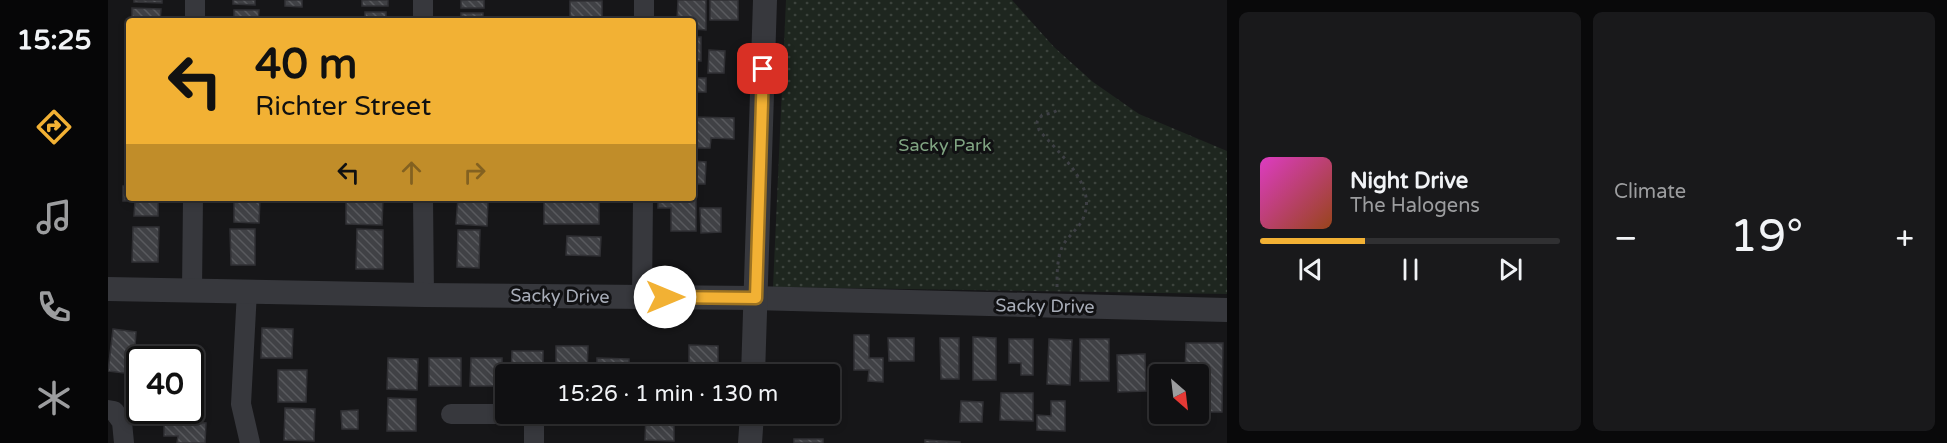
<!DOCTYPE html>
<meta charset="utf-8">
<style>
body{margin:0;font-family:"Varela Round",sans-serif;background:#19191b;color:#f1f3f6;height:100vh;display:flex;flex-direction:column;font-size:22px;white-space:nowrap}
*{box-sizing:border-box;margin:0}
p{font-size:20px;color:#9c9d9f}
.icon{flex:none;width:33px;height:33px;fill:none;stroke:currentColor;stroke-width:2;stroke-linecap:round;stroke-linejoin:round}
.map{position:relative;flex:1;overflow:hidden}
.panel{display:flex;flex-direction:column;gap:12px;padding:12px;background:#09090a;width:720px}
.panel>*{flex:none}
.banner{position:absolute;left:18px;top:18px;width:570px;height:183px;border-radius:6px;box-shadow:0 3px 9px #0003,0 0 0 2px #303032;background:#f2b134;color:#111;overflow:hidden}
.needle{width:39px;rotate:152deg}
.tools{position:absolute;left:1041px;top:364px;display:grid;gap:12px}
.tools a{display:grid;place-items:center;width:60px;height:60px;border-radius:6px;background:#101012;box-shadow:0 3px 9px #0003,0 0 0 2px #303032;font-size:30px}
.speed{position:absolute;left:18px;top:346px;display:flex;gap:12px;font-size:30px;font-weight:700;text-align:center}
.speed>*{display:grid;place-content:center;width:78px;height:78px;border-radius:50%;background:#101012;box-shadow:0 3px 9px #0003,0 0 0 2px #303032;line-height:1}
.speed .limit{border:3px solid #111;border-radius:9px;background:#fff;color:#111}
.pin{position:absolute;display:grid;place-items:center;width:51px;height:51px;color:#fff;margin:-26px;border-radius:12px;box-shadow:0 3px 9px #0006}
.me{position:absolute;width:66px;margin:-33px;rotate:90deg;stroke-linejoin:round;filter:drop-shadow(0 0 4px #0008)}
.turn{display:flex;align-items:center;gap:21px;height:126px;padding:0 30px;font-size:27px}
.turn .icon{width:78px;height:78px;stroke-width:2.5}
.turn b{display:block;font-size:42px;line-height:51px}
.lanes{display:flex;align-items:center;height:57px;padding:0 30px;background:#0003;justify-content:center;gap:30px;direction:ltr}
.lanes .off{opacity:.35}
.big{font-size:45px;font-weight:600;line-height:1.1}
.panel .widget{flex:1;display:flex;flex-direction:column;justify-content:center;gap:9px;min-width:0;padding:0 21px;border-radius:9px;background:#19191b}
.song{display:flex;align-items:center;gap:18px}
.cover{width:72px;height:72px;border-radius:9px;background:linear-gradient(135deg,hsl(310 70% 55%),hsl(20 70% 35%))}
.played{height:6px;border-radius:3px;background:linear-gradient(90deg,#f2b134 35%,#303032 35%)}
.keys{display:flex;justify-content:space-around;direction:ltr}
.heat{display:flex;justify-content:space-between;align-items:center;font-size:33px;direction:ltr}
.panel .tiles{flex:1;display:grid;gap:12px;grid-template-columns:repeat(2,1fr)}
.trip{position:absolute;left:387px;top:364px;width:345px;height:60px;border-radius:6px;background:#101012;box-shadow:0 3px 9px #0003,0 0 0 2px #303032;font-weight:600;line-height:60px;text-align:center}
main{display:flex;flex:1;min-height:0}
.menu{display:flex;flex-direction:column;width:108px;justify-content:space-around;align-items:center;background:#060607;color:#9c9d9f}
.menu .icon{width:42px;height:42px}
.menu .current{color:#f2b134}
.menu b{font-size:27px;color:#f1f3f6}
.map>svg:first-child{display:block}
.grass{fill:url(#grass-dots)}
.building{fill:url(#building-back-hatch);stroke:#303034;stroke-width:1.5}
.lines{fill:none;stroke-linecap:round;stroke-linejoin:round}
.path{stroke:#3d3f44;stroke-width:3;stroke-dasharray:3 4.5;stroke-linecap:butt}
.minor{stroke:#37383d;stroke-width:20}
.tertiary{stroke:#37383d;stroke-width:24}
.route-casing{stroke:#9d7322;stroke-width:15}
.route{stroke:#f2b134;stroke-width:10}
.labels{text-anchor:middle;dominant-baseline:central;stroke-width:6;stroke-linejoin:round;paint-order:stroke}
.park-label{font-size:18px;fill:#7fa381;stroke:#111113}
.street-label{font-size:18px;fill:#a8adb8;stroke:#111113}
</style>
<main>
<nav class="menu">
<b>15:25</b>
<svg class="icon current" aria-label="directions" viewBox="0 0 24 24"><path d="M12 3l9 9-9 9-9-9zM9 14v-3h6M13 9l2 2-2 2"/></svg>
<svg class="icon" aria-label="music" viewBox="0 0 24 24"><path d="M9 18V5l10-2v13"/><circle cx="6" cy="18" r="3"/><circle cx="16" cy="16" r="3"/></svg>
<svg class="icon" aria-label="phone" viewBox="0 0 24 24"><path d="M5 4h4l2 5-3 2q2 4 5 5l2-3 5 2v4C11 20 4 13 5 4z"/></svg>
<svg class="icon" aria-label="climate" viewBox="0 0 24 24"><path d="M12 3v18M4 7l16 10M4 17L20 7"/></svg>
</nav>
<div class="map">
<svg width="1119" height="443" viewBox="0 0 1119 443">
<defs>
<pattern id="grass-dots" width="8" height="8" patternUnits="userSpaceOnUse" patternTransform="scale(1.5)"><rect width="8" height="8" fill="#1e261f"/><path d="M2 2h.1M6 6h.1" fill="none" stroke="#3c433d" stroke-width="1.8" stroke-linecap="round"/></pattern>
<pattern id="building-back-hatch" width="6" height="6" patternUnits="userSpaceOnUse" patternTransform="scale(1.5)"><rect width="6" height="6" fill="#404145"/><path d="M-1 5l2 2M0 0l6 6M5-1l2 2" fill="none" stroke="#595a5e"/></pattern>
</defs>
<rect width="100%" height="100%" fill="#161618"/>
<polygon class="grass" points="678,0 904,0 946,47 985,82 1031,114 1119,151 1119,294 665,287"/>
<g class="building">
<polygon points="26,0 54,0 54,3 26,2"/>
<polygon points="125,0 147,0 147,5 125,4"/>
<polygon points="177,0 194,0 194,7 177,6"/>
<rect x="254" y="0" width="26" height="6"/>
<rect x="353" y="0" width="23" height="8"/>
<polygon points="570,0 598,0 598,30 585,29 585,21 569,21"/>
<rect x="602" y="0" width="28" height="20"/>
<rect x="462" y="1" width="32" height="20"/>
<polygon points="24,8 53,9 52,21 24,21"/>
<polygon points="126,10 151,10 150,21 126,21"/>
<rect x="257" y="12" width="21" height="9"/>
<rect x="353" y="13" width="22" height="8"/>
<rect x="585" y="37" width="8" height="24"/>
<polygon points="601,50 617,51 616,73 600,73"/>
<polygon points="585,78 598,78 598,92 588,92 587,106 585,106"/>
<polygon points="585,117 626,118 626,139 603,138 602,148 585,148"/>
<polygon points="585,161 598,162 597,184 585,184"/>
<polygon points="15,186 21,186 21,198 50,198 50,216 26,216 27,201 15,201"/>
<polygon points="585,196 588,196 588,231 563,231 563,208 550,208 550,198 585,198"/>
<polygon points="126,198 152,198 151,223 126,222"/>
<polygon points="250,198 275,198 274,225 238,224 238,200 250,200"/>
<polygon points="350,198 370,198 370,200 380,201 379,226 348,224"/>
<rect x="436" y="198" width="55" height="26"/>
<polygon points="592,208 613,208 613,232 593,233"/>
<polygon points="25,227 51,227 50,262 24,262"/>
<polygon points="122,229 147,229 147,265 123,265"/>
<polygon points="249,229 275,230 275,269 248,269"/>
<polygon points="350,230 372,230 371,268 349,267"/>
<polygon points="459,236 493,237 492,256 458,255"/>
<polygon points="154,328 185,329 184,358 153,358"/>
<polygon points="5,329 28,332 27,346 39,348 38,360 32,360 32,375 0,371"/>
<polygon points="746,335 761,335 761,358 775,358 775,382 760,381 761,370 746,370"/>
<polygon points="865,337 888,338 888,380 865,380"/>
<polygon points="780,338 806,338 806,361 781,361"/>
<polygon points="832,338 851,338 851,379 833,379"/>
<polygon points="901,339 925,339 925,375 913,375 913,363 901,363"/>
<polygon points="941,339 964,340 962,385 939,384"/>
<rect x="972" y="339" width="29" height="42"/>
<polygon points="1078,343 1115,343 1114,412 1090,412 1090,375 1077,375"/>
<polygon points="581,345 610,346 610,370 581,369"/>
<polygon points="448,346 480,346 479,375 448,375"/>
<polygon points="404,351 435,351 435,375 403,375"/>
<polygon points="1037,354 1038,391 1010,392 1009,355"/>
<polygon points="280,358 310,359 309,390 279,389"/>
<rect x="321" y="358" width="32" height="28"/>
<polygon points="363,358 394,358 394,386 362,386"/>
<polygon points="489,358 521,359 521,375 489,375"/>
<polygon points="530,366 561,367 561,375 530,375"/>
<polygon points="170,370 199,370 198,402 170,402"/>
<polygon points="82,372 91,398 82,401"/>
<polygon points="893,393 925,393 925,421 892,420"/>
<polygon points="280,398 308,399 308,431 279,431"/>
<polygon points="853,401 875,402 874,422 852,422"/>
<polygon points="943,401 957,401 957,431 929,430 929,415 943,416"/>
<polygon points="177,408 207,409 206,441 176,440"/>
<polygon points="250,410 250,429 234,429 233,411"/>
<polygon points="538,414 566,414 566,441 537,440"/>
<rect x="1055" y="414" width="19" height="8"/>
<polygon points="56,421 98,423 97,443 69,443 70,436 56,436"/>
<rect x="686" y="439" width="29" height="4"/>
<polygon points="817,440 852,442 852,443 817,443"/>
</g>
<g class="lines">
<path class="path" d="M949,287C949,275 949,261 953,250C956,240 966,233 972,224C995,189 951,154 931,130L929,122L934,115L944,113L950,110"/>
<g class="minor">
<polyline points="315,0 315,21"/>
<polyline points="87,21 87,0"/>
<polyline points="536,21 536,0"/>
<polyline points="315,198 316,295"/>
<polyline points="84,291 85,198"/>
<polyline points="139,291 133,404 142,443"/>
<polyline points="534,297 535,198"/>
<polyline points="0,410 6,411 14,422 16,443"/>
<polyline points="343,414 510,414"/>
<polyline points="426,415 426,443"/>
</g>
<g class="tertiary">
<polyline points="0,289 316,295 648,298 1119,310"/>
<polyline points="645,375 657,0"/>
<polyline points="642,443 644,414"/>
</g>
</g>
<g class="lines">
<defs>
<polyline id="route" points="557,297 648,298 655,69"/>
</defs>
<use href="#route" class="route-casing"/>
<use href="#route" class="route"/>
</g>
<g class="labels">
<g class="park-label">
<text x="837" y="145">Sacky Park</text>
</g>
<g class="street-label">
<text transform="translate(452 296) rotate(1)">Sacky Drive</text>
<text transform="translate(937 306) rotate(1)">Sacky Drive</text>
</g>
</g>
</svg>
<div class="tools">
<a><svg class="needle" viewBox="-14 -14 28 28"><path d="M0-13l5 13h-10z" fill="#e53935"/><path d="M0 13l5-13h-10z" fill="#9c9d9f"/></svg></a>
</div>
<div class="speed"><div class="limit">40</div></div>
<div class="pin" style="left:655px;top:69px;background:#d93025"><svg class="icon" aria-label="arrive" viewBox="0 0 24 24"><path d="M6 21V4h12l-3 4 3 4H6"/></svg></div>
<svg class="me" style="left:557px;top:297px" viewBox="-20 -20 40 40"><circle r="19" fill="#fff"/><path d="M0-13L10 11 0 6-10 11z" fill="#f2b134"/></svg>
<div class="trip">15:26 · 1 min · 130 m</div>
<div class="banner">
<div class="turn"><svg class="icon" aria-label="left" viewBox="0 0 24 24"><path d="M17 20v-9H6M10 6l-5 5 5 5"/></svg><div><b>40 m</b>Richter Street</div></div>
<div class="lanes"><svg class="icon" aria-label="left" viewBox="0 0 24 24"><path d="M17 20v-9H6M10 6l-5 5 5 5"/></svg><svg class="icon off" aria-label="ahead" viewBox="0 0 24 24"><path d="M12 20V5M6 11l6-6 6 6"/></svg><svg class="icon off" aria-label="right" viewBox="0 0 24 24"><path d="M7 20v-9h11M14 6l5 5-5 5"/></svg></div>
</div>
</div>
<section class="panel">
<div class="tiles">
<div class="widget">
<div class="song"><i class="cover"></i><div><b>Night Drive</b><p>The Halogens</p></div></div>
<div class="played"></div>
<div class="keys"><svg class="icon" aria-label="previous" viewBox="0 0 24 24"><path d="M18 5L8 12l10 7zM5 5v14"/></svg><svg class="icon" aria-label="pause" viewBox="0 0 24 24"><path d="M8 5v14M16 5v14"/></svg><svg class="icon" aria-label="next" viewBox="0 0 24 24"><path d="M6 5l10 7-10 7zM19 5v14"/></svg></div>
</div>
<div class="widget"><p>Climate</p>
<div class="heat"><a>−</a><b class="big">19°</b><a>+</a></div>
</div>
</div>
</section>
</main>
